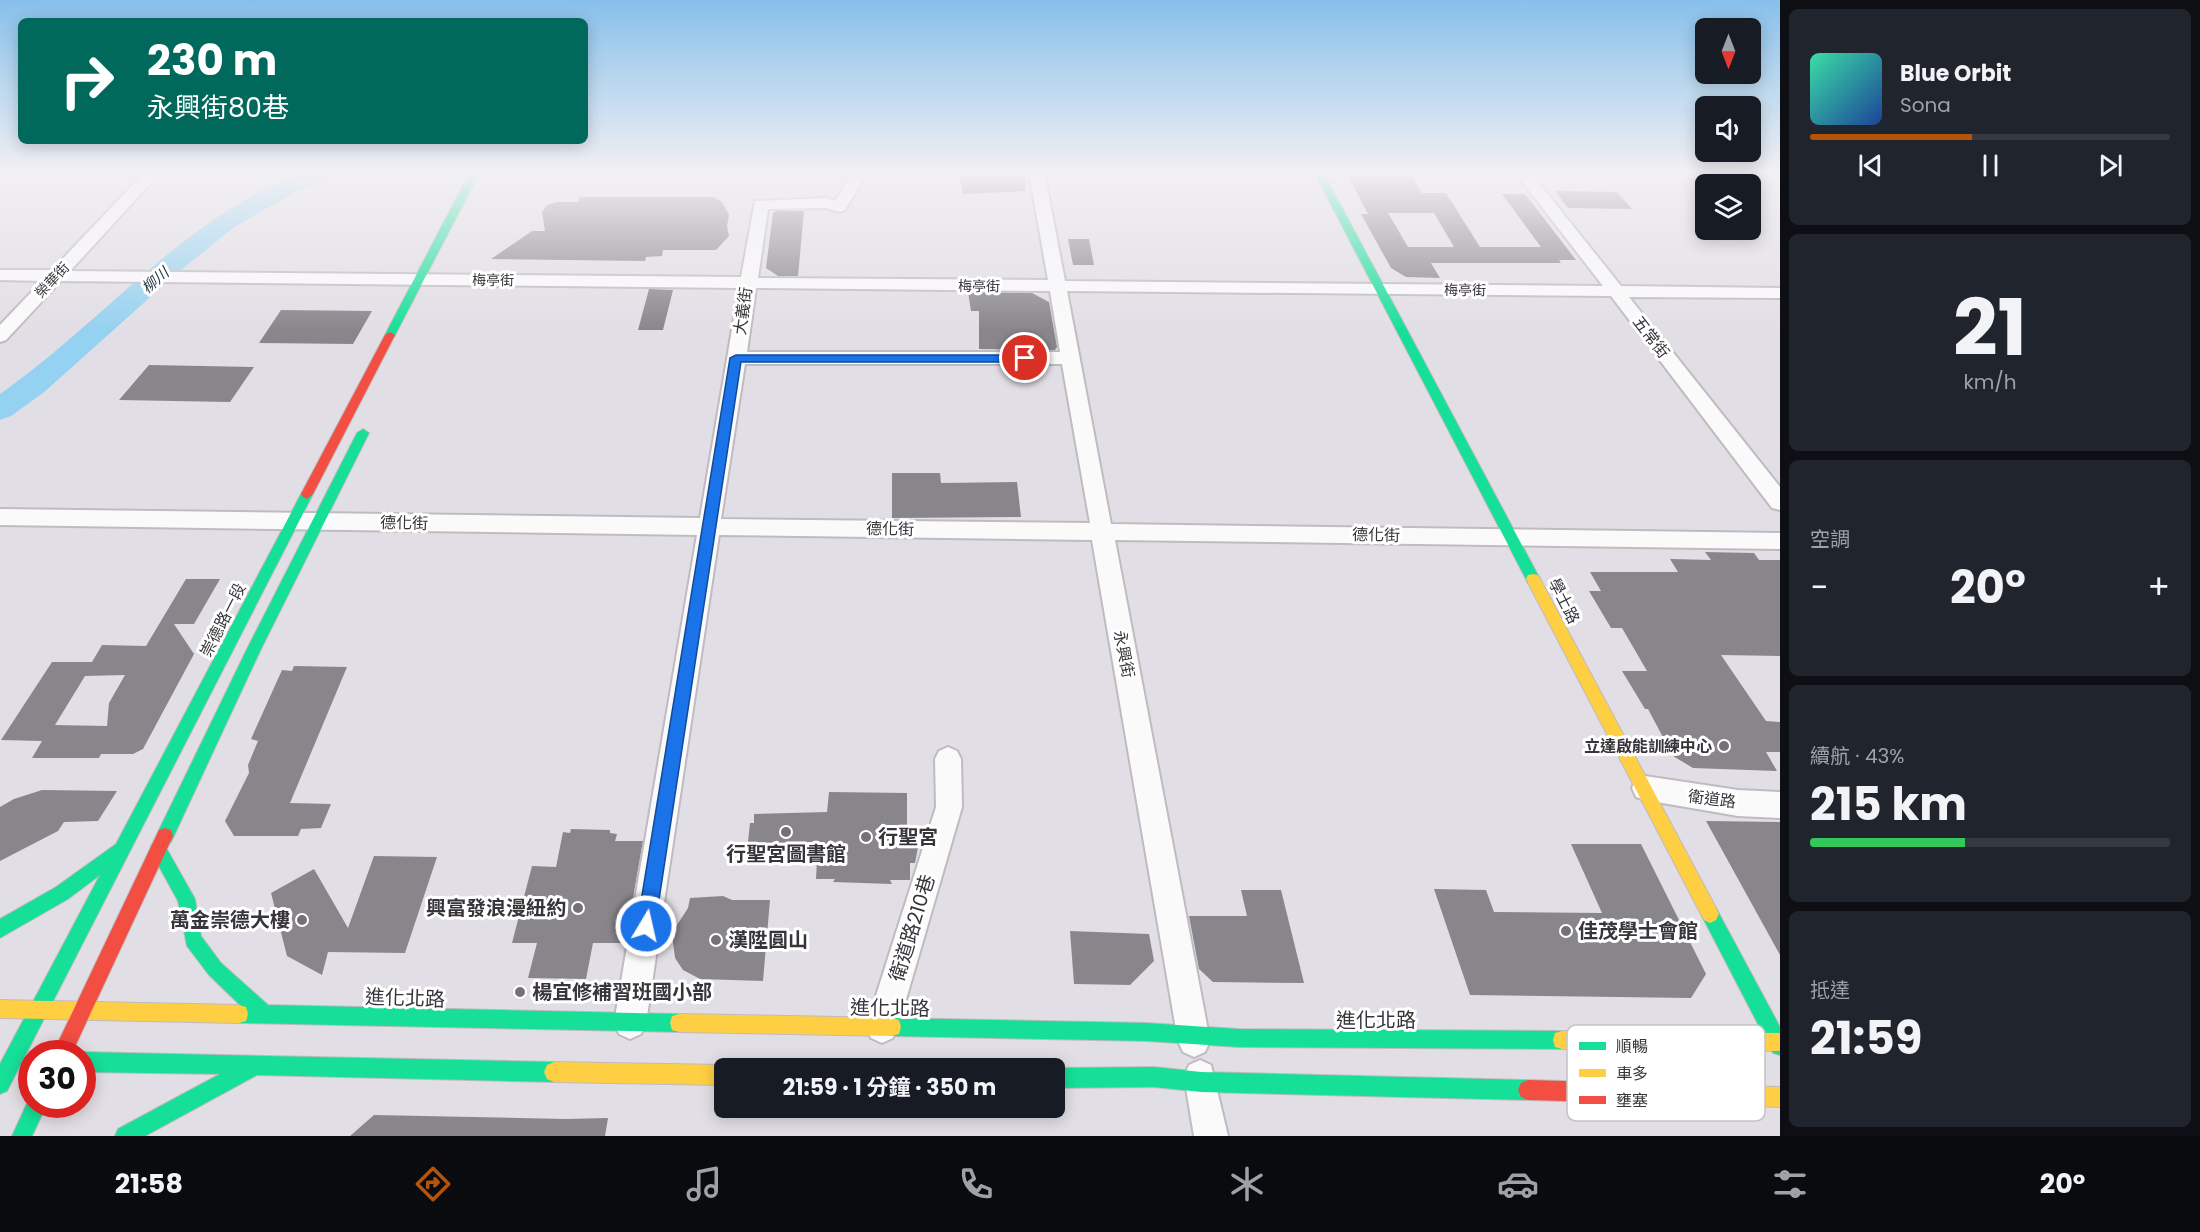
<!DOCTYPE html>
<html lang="zh-TW">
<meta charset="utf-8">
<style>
body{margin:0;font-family:Poppins,"Noto Sans TC",sans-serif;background:#20242c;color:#f1f3f6;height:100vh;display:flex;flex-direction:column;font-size:22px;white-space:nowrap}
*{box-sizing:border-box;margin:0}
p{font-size:20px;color:#9ea1a6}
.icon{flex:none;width:33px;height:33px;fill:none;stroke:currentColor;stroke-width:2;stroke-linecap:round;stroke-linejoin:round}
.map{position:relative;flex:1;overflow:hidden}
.panel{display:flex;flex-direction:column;gap:9px;padding:9px;background:#0d0f14;width:420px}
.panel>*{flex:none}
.guide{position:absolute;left:18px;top:18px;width:570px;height:126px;border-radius:9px;box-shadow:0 3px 15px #0003;background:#00695c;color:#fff;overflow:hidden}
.needle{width:39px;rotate:180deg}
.fabs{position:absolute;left:1695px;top:18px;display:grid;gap:12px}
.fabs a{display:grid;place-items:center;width:66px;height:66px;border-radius:9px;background:#171b24;box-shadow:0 3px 15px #0003;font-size:30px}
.speed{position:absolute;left:18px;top:1040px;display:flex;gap:12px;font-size:30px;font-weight:700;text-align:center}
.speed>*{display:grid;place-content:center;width:78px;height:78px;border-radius:50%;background:#171b24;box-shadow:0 3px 15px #0003;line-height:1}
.speed .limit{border:9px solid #d22;background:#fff;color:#111}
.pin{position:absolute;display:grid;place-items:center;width:51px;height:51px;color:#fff;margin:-26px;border:3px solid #fff;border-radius:50%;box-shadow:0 2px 6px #0007}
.me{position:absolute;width:66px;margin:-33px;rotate:9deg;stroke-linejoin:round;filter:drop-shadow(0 0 4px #0008)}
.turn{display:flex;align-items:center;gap:21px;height:126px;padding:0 30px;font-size:27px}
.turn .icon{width:78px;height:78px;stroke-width:2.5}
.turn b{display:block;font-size:42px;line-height:51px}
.big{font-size:45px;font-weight:700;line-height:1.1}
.panel .widget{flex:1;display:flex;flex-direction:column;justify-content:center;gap:9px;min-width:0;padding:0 21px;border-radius:9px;background:#20242c}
.panel .dial{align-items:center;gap:0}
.dial b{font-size:78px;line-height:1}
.song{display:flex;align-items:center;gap:18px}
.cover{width:72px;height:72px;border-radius:9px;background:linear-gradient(135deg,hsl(160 70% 55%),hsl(220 70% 35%))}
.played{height:6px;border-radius:3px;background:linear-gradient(90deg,#b45309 45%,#363941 45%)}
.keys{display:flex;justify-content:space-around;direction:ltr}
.heat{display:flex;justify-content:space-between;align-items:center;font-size:33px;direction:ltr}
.charge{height:9px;border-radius:4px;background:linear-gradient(90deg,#34c759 43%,#363941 0)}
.trip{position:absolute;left:714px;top:1058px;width:351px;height:60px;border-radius:9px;background:#171b24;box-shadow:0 3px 15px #0003;font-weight:700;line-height:60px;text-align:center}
.menu{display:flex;height:96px;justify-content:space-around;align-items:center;background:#090b0e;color:#9ea1a6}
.menu .icon{width:42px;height:42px}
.menu .active{color:#b45309}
.menu b{font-size:27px;color:#f1f3f6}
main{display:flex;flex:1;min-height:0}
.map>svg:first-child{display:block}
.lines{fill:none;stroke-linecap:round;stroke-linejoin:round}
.river{fill:#95d1f0;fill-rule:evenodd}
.building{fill:#89868b;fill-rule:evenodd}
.street-casing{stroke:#bfbbc0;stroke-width:4}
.fast-casing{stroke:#bfbbc0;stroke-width:2}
.slow-casing{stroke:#bfbbc0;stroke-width:2}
.jam-casing{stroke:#bfbbc0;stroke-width:2}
.street{fill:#fbfafb;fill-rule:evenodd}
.fast{fill:#16e098;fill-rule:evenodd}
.slow{fill:#ffcf43;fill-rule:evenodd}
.jam{fill:#f24e42;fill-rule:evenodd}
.route{fill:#1a73e8;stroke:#114b97;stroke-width:1.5}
.poi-dot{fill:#747076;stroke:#fff;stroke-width:2}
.labels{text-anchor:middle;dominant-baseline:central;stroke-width:6;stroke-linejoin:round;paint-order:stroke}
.far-street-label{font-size:14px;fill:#38353a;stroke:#fff}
.far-water-label{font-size:15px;font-style:italic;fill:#1e323c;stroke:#fff}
.street-label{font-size:16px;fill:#38353a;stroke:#fff}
.poi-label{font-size:16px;font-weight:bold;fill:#38353a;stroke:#fff;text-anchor:end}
.near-poi-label{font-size:20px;font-weight:bold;fill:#38353a;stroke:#fff;text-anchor:start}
.near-street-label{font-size:20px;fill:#38353a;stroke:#fff}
.key{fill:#fff;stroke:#c3c2c4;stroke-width:1.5}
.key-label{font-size:16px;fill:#38353a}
</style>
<main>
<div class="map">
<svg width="1780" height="1136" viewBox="0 0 1780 1136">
<rect width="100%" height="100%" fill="#e2dee5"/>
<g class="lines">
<path class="river" d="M303,172H335L332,177L297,191L233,228L175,275L43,393L11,416L0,420V394C103,322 183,218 303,172Z"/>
</g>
<g class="building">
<polygon points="1024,172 1026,191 963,194 959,173"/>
<path d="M1346,172H1409L1422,193H1446L1480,247H1541L1502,194H1525L1576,260H1559L1561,263H1431L1440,278L1406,277L1391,268L1361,214H1368ZM1388,213H1434L1454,247H1408Z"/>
<polygon points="1555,191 1617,192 1632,209 1568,208"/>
<polygon points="580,197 714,197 722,202 729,215 727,226 729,236 716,250 663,250 662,256 646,257 645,261 491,259 532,231 545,231 542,212 547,205 557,202 578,202"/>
<polygon points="776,211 804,211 798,276 778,276 766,268 773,213"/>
<polygon points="1068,239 1089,239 1094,265 1073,265"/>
<polygon points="649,289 673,290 663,330 638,330"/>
<polygon points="968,292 1032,293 1049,302 1057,347 1055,350 979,349 979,311 971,311"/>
<polygon points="281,310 372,311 353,344 259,343"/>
<polygon points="149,365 254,367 230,402 119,400"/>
<polygon points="892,473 940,473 941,483 1017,482 1021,517 892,518"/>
<polygon points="1705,552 1754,553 1759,560 1780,560 1780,656 1721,655 1766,721 1780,722 1780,752 1766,752 1777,771 1693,768 1673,756 1648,709 1645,709 1622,671 1647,671 1622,628 1611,628 1589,591 1601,591 1590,572 1678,572 1670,559 1711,560"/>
<path d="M186,579H220L194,624H174L194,654L143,749L133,754H101L99,758H32L42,741L1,740L52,662H92L102,645L146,646ZM125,675L109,703L107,726L55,725L85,676Z"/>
<polygon points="294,666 347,667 290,803 331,804 321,828 301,829 298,836 234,836 225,821 249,773 248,765 258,741 251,739 282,670 292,671"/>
<polygon points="42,790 117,791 98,821 64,822 58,831 0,861 0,807 14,799"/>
<polygon points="829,792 907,793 907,835 920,837 915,863 910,863 910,880 890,880 892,884 833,882 835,879 816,879 817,860 746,860 750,823 754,823 754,814 827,812"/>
<polygon points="1706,821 1780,822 1780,955"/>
<polygon points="571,829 610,830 610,833 617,834 615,841 643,841 625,943 593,943 586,979 528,978 537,943 512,943 532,866 556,867 563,832 570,833"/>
<polygon points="1571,844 1641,844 1706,974 1691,998 1470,995 1434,889 1486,890 1494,912 1602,913"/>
<polygon points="374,856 437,857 405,953 328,952 322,975 287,956 271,893 314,869 348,928"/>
<polygon points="1241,890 1281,890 1304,983 1213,982 1199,969 1189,916 1247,916"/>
<polygon points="723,896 732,900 770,900 763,981 700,979 683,970 675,958 671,927 675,928 688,908 690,898"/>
<polygon points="1070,931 1149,934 1154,961 1130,985 1074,984"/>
<polygon points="374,1115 566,1119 608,1118 605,1136 350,1136"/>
</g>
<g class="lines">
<defs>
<g id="street">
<path d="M145,172H161L70,271L741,277L755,201L827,198L835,201L854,172H868L845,210L839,212L826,208L768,209L758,278L1048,280L1029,172H1044L1065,281L1603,286L1515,172H1530L1621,286L1780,288V298L1629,297L1780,487V510L1772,508L1611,296L1067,291L1111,524L1780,533V549L1115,540L1210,1041L1205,1052L1194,1057L1183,1052L1178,1041L1092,540L719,535L646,1023L641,1034L630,1039L619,1034L614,1023L697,535L0,525V509L700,518L739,288L61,281L6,340L0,342V325L42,281L0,280V270H52ZM756,288L1050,291L1060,352H747ZM745,364H1062L1090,523L721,519Z"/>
<polygon points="948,747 957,751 961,759 962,807 898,1027 893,1038 882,1043 871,1038 866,1027 936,807 935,759 939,751"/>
<polygon points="1645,776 1738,790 1780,792 1780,818 1738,816 1645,800 1636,797 1632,788 1636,779"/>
<polygon points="1200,1060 1211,1065 1228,1136 1194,1136 1184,1076 1189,1065"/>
</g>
<g id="fast">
<polygon points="470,172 480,172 395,335 394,337 386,337 385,335"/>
<polygon points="1314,172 1323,172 1540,579 1538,583 1528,583"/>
<polygon points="363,429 369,433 261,649 171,842 165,844 159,842 157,836 159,830 247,649 357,433"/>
<polygon points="307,489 313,494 7,1091 0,1094 0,1064 100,875 68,899 0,938 0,919 56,887 116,844 301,494"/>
<polygon points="158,842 164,844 195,899 201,936 221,963 268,1005 679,1014 686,1016 688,1023 686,1030 679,1032 239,1023 232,1021 230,1014 232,1007 240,1005 209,975 187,946 178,901 150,850 152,844"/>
<polygon points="1710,905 1716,908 1780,1027 1780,1055 1773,1053 1704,920 1701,914 1704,908"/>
<polygon points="892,1018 1147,1023 1238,1029 1562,1031 1569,1033 1571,1040 1569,1047 1562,1049 1238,1047 1147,1041 892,1036 885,1034 883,1027 885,1020"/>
<polygon points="82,1052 554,1062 561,1065 564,1072 561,1079 554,1082 257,1075 145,1136 115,1136 118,1129 220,1074 82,1072"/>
<polygon points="1154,1067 1201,1072 1528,1080 1535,1083 1538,1090 1535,1097 1528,1100 1201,1092 1154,1087 1054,1088 1054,1068"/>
<polygon points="30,1097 32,1104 47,1104 32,1136 12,1136"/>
</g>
<g id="slow">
<polygon points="1533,574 1538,575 1716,908 1719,914 1716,920 1710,923 1704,920 1526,579 1528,575"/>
<polygon points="0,1000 239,1005 246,1007 248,1014 246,1021 239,1023 0,1018"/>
<polygon points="679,1014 892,1018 899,1020 901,1027 899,1034 892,1036 679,1032 672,1030 670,1023 672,1016"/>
<polygon points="1562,1031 1780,1033 1780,1051 1562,1049 1555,1047 1553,1040 1555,1033"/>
<polygon points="554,1062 724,1065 730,1068 724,1068 724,1085 554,1082 547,1079 544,1072 547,1065"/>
<polygon points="1705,1085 1780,1087 1780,1107 1705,1105 1698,1102 1695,1095 1698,1088"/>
</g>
<g id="jam">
<polygon points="390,332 395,335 313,494 307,499 303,497 301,494 385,335"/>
<polygon points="165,828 171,830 173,836 72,1053 53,1053 159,830"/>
<polygon points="1528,1080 1705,1085 1712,1088 1715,1095 1712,1102 1705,1105 1528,1100 1521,1097 1518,1090 1521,1083"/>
</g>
</defs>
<use href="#street" class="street-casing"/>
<use href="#fast" class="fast-casing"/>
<use href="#slow" class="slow-casing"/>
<use href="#jam" class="jam-casing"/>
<use href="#street" class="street"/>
<use href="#fast" class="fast"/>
<use href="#slow" class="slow"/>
<use href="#jam" class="jam"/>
</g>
<linearGradient id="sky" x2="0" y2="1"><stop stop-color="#87c0eb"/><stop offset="0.52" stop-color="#f2f0f3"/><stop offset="1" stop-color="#f2f0f3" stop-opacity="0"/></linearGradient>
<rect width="1780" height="331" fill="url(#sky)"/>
<polygon class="route" points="736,355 1025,355 1031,358 1025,362 741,362 655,926 652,932 646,935 639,932 637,926 730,358"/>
<g class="poi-dot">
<circle cx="1724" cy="746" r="6"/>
<circle cx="786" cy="832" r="6"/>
<circle cx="866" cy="837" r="6"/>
<circle cx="578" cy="908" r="6"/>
<circle cx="302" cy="920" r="6"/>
<circle cx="1566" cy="931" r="6"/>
<circle cx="716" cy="940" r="6"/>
<circle cx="520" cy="992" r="6"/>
</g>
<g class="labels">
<g class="far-street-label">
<text transform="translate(52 280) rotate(-47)">榮華街</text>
<text transform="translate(493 280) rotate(1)">梅亭街</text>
<text transform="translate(979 286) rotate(1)">梅亭街</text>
<text transform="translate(1465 290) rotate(1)">梅亭街</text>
</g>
<g class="far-water-label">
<text transform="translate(155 280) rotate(-41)">柳川</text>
</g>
<g class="street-label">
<text transform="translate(743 311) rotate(-82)">大義街</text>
<text transform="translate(1651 337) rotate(52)">五常街</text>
<text transform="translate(404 523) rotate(1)">德化街</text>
<text transform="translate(890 529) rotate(1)">德化街</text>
<text transform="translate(1376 535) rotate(1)">德化街</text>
<text transform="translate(1564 601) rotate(63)">學士路</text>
<text transform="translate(223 620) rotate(-63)">崇德路一段</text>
<text transform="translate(1124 654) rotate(79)">永興街</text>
<text transform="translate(1712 799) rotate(7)">衛道路</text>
</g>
<g class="poi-label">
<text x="1712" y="746">立達啟能訓練中心</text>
</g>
<g class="near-poi-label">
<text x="878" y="837">行聖宮</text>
<text x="786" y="854" text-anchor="middle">行聖宮圖書館</text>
<text x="566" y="908" text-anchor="end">興富發浪漫紐約</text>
<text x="290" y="920" text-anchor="end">萬金崇德大樓</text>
<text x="1578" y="931">佳茂學士會館</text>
<text x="728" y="940">漢陞圓山</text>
<text x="532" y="992">楊宜修補習班國小部</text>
</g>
<g class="near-street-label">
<text transform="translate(912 928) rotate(-73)">衛道路210巷</text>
<text transform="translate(405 998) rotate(2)">進化北路</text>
<text transform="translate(890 1008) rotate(1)">進化北路</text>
<text x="1376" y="1020">進化北路</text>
</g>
</g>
<rect x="1567" y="1025" width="198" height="96" rx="9" class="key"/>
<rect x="1579" y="1042" width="27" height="8" fill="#16e098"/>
<rect x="1579" y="1069" width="27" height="8" fill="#ffcf43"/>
<rect x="1579" y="1096" width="27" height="8" fill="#f24e42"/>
<g class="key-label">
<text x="1616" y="1052">順暢</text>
<text x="1616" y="1079">車多</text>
<text x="1616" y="1106">壅塞</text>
</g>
</svg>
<div class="fabs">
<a><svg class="needle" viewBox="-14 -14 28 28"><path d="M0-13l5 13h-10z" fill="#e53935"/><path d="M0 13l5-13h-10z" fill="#9ea1a6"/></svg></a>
<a><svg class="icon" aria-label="sound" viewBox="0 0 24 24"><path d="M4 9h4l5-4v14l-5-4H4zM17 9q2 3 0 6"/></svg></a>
<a><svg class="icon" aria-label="layers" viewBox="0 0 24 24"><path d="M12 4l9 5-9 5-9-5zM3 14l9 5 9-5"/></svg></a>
</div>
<div class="speed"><div class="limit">30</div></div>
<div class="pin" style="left:1025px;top:358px;background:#d93025"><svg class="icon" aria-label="arrive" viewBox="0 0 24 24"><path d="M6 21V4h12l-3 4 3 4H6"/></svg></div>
<svg class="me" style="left:646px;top:926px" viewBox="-20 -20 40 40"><circle r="17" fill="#1a73e8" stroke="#fff" stroke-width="3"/><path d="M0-11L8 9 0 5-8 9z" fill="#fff"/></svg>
<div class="trip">21:59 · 1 分鐘 · 350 m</div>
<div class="guide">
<div class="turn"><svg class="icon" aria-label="right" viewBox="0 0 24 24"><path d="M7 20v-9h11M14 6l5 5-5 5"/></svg><div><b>230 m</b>永興街80巷</div></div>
</div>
</div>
<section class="panel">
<div class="widget">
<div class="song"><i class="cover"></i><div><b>Blue Orbit</b><p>Sona</p></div></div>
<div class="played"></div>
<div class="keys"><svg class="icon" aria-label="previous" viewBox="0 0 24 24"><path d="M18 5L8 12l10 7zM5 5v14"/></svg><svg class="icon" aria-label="pause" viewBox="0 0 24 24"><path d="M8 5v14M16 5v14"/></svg><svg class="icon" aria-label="next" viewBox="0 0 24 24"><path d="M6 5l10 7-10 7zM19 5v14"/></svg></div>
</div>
<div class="widget dial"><b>21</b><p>km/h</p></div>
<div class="widget"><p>空調</p>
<div class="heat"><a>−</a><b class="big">20°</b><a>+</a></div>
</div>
<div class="widget"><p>續航 · 43%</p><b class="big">215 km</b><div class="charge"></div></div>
<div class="widget"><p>抵達</p><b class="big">21:59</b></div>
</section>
</main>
<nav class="menu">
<b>21:58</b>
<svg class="icon active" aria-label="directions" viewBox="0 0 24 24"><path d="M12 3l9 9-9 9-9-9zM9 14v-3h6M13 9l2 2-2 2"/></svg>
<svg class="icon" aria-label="music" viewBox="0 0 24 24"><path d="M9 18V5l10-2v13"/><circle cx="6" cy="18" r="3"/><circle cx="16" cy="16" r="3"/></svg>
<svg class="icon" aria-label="phone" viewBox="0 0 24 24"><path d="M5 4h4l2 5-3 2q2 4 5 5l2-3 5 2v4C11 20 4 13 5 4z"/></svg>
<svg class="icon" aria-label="climate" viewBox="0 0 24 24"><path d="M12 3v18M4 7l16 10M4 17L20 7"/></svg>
<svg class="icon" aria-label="car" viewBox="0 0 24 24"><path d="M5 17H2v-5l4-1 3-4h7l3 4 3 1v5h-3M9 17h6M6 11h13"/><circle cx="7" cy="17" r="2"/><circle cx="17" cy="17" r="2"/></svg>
<svg class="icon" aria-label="filters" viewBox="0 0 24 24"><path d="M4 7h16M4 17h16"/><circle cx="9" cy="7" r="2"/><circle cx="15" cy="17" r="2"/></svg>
<b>20°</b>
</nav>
